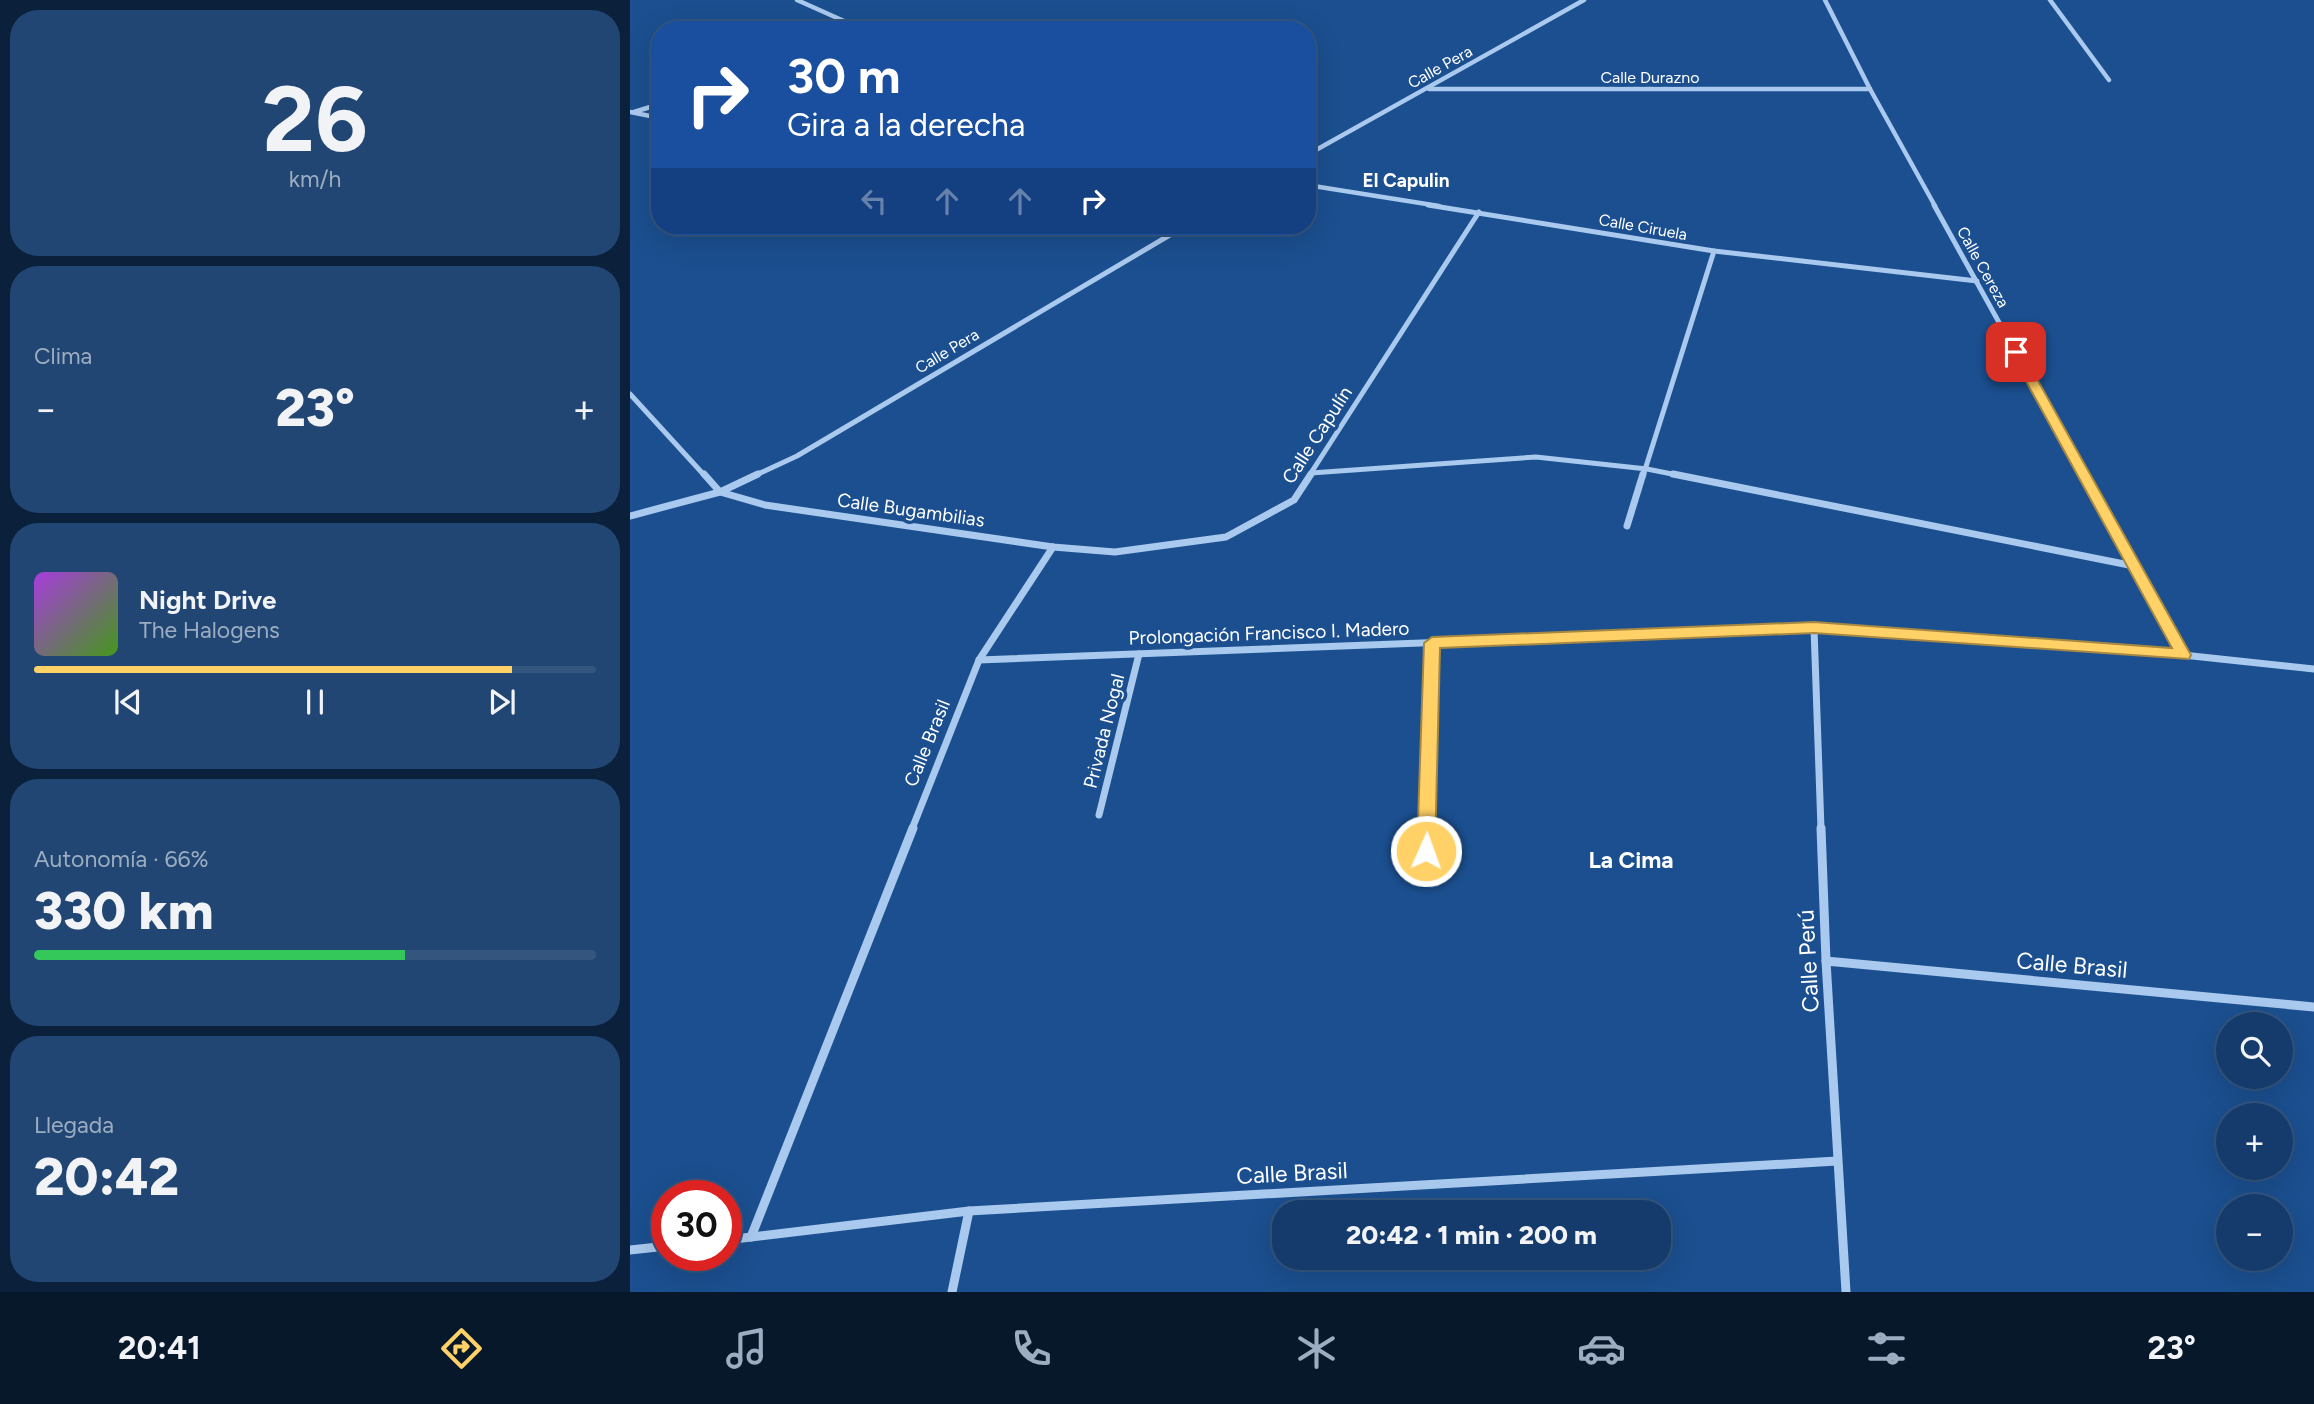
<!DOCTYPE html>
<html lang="es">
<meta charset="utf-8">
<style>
body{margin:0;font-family:Figtree,sans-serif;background:#214673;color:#f1f3f6;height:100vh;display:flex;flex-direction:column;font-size:26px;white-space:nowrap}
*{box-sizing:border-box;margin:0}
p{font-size:23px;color:#9dadc1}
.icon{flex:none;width:38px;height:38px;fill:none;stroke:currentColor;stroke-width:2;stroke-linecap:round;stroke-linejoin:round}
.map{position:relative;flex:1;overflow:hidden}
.drawer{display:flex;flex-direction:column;gap:10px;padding:10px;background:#0b203b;width:630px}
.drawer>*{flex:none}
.top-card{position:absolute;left:21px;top:21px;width:665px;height:214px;border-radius:28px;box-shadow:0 7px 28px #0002,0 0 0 2px #33557e;background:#1a4fa0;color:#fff;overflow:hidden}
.buttons{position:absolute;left:1586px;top:1012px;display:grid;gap:14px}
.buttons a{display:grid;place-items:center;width:77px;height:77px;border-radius:50%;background:#143b6b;box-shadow:0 7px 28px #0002,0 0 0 2px #33557e;font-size:35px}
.speed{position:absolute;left:21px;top:1180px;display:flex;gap:14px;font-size:35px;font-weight:700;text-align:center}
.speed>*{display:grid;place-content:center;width:91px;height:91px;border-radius:50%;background:#143b6b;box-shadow:0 7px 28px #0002,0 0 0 2px #33557e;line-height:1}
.speed .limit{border:10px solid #d22;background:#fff;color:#111}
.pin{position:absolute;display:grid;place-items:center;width:60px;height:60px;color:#fff;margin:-30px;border-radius:14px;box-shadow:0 4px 10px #0006}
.me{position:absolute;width:77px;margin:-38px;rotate:2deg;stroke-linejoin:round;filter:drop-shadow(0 0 5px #0008)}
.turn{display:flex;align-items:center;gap:24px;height:147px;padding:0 21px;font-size:32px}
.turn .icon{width:91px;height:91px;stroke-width:2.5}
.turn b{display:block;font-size:49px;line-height:60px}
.lanes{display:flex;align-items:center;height:66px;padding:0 21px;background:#0003;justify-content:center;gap:35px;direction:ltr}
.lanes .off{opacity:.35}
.big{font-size:52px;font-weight:800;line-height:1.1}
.drawer .widget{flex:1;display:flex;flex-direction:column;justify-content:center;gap:10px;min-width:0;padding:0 24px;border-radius:28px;background:#214673}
.drawer .dial{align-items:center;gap:0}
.dial b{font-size:91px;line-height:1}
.song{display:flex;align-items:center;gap:21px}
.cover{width:84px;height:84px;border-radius:10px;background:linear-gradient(135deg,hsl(280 70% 55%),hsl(100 70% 35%))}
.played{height:7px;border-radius:4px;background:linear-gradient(90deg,#ffd166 85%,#33557e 85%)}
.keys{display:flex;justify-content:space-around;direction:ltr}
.heat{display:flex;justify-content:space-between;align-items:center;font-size:38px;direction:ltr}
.charge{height:10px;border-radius:5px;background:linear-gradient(90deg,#34c759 66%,#33557e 0)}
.trip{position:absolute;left:642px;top:1200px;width:399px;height:70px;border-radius:28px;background:#143b6b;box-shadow:0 7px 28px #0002,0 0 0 2px #33557e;font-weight:800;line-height:70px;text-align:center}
.tab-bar{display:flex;height:112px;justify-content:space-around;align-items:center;background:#08182b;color:#9dadc1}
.tab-bar .icon{width:49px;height:49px}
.tab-bar .on{color:#ffd166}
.tab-bar b{font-size:32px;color:#f1f3f6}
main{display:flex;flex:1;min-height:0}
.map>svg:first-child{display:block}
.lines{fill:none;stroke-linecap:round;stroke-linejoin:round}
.minor-far3{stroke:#a9c9ee;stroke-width:4.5}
.minor-far2{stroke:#a9c9ee;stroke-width:5}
.minor-far1{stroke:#a9c9ee;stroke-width:7}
.minor{stroke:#a9c9ee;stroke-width:9}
.route{fill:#ffd166;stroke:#a68842;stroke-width:2}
.labels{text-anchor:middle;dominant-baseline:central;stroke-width:7;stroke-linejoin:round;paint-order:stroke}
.far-street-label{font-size:16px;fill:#fff;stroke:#1b4f8f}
.far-quarter-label{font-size:19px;font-weight:bold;fill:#fff;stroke:#1b4f8f}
.street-label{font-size:19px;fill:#fff;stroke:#1b4f8f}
.quarter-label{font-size:23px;font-weight:bold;fill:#fff;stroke:#1b4f8f}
.near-street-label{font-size:23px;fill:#fff;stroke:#1b4f8f}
</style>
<main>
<section class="drawer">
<div class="widget dial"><b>26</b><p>km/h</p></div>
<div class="widget"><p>Clima</p>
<div class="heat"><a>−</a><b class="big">23°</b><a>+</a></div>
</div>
<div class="widget">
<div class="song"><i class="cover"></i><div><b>Night Drive</b><p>The Halogens</p></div></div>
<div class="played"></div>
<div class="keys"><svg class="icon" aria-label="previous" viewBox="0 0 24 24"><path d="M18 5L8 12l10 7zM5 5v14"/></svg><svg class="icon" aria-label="pause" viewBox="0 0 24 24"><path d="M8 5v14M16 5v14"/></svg><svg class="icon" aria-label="next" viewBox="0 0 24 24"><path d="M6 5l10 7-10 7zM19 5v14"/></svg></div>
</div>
<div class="widget"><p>Autonomía · 66%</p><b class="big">330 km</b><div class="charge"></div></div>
<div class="widget"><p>Llegada</p><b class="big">20:42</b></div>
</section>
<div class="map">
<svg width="1684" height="1292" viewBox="0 0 1684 1292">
<rect width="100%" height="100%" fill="#1b4f8f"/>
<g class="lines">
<g class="minor-far3">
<polyline points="167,0 234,30"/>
<polyline points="1195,0 1240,89 1305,206"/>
<polyline points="1420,0 1479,80"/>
<polyline points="799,89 1240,89"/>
<polyline points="0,112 30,118"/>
<polyline points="4,112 30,104"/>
<polyline points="677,155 954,0"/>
<polyline points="677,185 809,206"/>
</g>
<g class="minor-far2">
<polyline points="798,205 1084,251 1347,281"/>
<polyline points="1304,205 1454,476"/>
<polyline points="0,394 75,476"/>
<polyline points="681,473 906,457 1017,469 1052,476"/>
<polyline points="124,476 167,456 555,226"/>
<polyline points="679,476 849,212"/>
<polyline points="1013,476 1084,251"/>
</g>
<g class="minor-far1">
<polyline points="74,474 90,492 135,505 423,547 485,552 596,537 664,500 681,474"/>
<polyline points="1043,474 1504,566"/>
<polyline points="1453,474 1553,655"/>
<polyline points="0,516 90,492 128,474"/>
<polyline points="997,526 1013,474"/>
<polyline points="1184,628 1191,829"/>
<polyline points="349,660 1184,628 1553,655 1684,669"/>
<polyline points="469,815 509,654"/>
<polyline points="282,829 349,660 423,547"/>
<polyline points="797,829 802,643"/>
</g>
<g class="minor">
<polyline points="1191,828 1196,961 1216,1292"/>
<polyline points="796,851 797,828"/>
<polyline points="1196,961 1684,1007"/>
<polyline points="121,1237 283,828"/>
<polyline points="96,1240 339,1211 1207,1161"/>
<polyline points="0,1250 37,1246"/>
<polyline points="322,1292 339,1211"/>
</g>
</g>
<polygon class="route" points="1386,348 1392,352 1561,655 1559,659 1184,633 810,648 805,851 802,856 796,858 789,856 787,851 794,643 802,637 1184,622 1542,648 1380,352"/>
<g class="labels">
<g class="far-street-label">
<text transform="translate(810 67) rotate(-29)">Calle Pera</text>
<text x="1020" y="77">Calle Durazno</text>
<text transform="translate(1013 227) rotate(10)">Calle Ciruela</text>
<text transform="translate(1353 267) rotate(61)">Calle Cereza</text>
<text transform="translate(317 351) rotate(-31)">Calle Pera</text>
</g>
<g class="far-quarter-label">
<text x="776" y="180">El Capulin</text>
</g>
<g class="street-label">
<text transform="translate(687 435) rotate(-57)">Calle Capulín</text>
<text transform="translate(281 510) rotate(8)">Calle Bugambilias</text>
<text transform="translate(639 633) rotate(-2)">Prolongación Francisco I. Madero</text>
<text transform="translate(474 731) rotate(-76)">Privada Nogal</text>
<text transform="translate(297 743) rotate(-68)">Calle Brasil</text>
</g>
<g class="quarter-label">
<text x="1001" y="860">La Cima</text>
</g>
<g class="near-street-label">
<text transform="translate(1178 961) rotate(-93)">Calle Perú</text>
<text transform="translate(1442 965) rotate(5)">Calle Brasil</text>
<text transform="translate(662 1173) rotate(-3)">Calle Brasil</text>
</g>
</g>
</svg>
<div class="buttons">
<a><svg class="icon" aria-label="search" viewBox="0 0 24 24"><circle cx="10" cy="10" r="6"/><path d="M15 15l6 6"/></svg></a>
<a>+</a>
<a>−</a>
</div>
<div class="speed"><div class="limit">30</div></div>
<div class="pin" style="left:1386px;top:352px;background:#d93025"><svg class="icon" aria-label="arrive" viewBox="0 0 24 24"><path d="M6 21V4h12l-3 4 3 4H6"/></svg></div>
<svg class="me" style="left:796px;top:851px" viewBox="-20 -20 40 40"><circle r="17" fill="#ffd166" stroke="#fff" stroke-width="3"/><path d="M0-11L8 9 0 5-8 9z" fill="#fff"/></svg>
<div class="trip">20:42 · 1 min · 200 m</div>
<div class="top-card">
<div class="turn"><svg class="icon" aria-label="right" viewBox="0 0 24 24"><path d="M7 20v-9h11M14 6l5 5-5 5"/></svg><div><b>30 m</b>Gira a la derecha</div></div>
<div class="lanes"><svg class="icon off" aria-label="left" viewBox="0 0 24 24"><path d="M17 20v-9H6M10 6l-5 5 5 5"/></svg><svg class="icon off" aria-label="ahead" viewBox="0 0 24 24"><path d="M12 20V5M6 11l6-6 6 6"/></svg><svg class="icon off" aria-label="ahead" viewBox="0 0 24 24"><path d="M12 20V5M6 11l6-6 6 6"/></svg><svg class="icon" aria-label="right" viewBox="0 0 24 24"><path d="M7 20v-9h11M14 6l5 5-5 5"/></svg></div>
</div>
</div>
</main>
<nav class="tab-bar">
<b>20:41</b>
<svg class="icon on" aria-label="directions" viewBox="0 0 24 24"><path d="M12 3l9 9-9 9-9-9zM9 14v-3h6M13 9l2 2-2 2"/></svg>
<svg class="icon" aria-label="music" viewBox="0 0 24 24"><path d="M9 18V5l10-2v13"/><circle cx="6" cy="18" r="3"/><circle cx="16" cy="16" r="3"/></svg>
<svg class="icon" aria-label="phone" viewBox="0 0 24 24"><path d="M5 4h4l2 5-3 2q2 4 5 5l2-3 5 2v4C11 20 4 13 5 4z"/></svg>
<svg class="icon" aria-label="climate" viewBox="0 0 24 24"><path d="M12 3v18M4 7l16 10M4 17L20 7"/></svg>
<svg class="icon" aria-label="car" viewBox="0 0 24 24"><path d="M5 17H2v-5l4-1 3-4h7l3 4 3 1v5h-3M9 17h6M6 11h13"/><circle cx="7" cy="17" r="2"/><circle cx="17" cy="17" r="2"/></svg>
<svg class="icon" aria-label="filters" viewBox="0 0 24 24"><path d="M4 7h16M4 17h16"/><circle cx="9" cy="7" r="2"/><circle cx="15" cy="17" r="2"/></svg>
<b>23°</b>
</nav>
